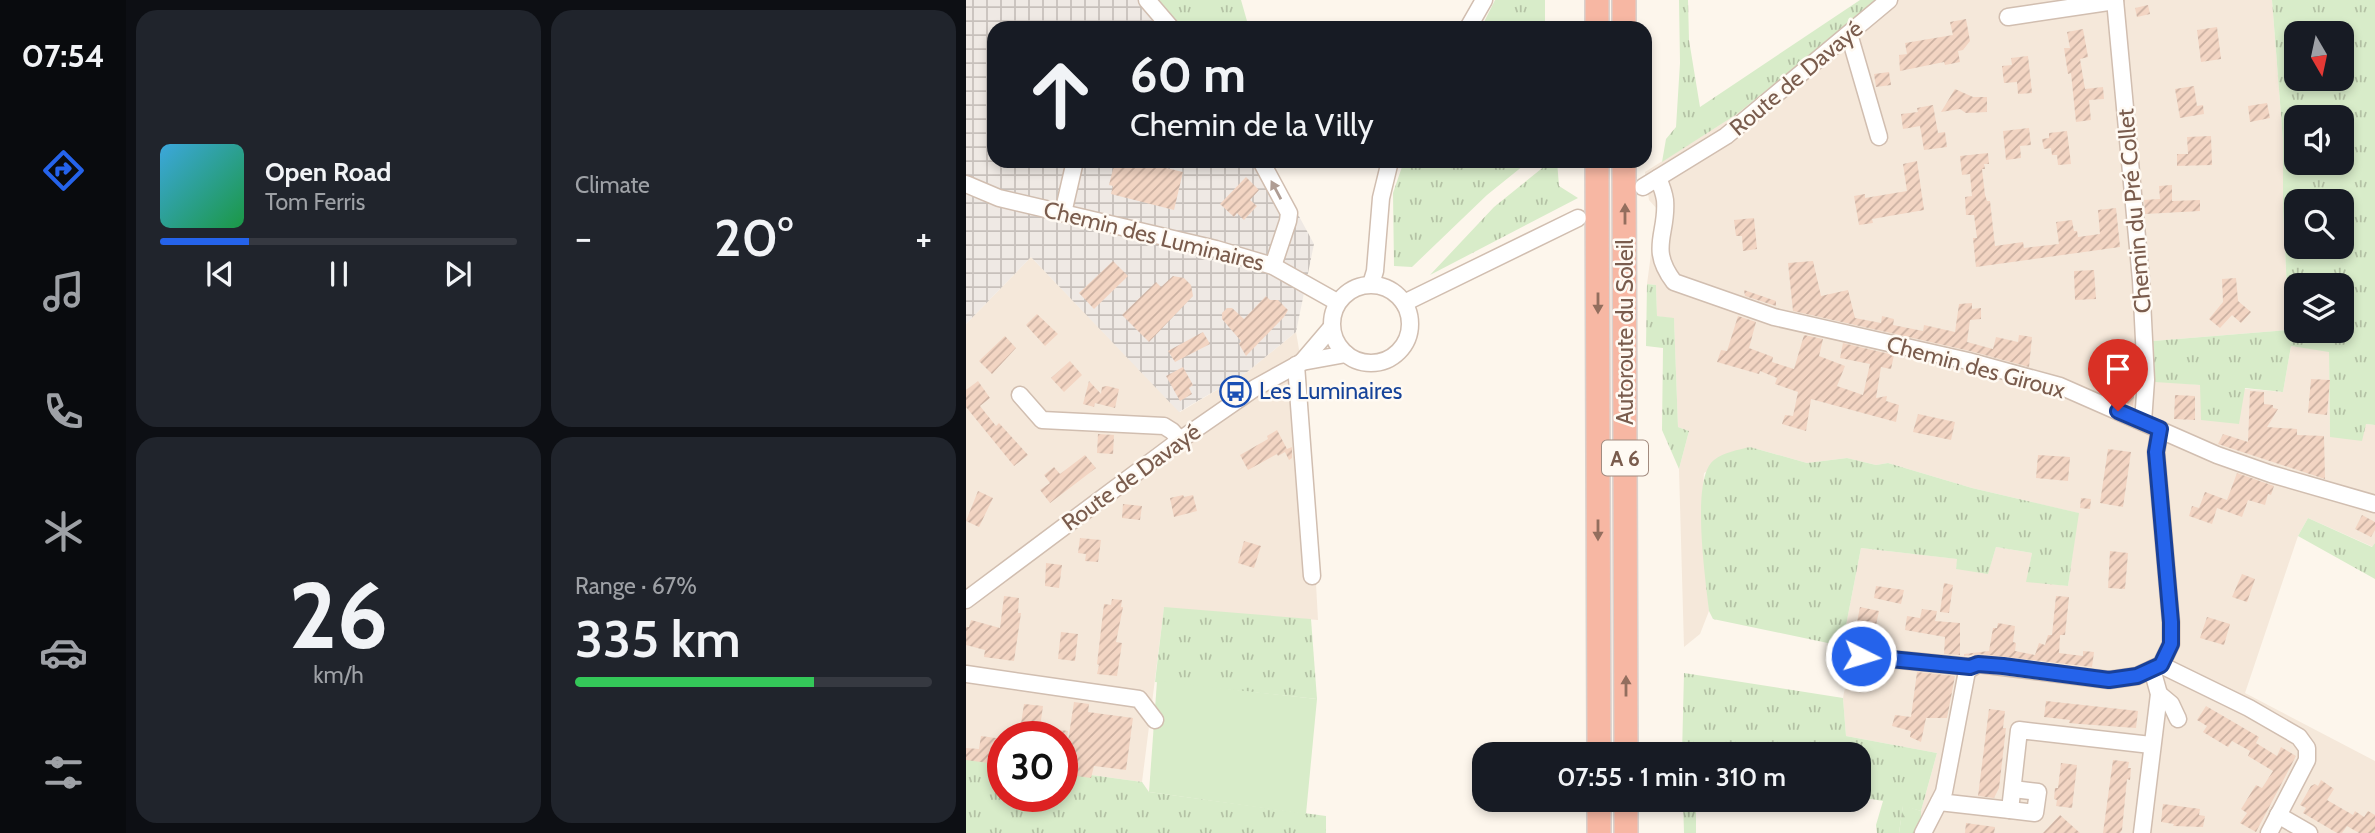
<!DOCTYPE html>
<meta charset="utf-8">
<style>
body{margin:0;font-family:Cabin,sans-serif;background:#20242c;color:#f1f3f6;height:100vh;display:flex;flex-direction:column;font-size:26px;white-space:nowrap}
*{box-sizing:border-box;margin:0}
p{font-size:23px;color:#9ea1a6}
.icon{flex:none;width:38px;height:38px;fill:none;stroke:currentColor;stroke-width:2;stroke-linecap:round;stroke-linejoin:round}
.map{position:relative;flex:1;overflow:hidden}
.sheet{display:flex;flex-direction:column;gap:10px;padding:10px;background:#0d0f14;width:840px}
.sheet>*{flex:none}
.top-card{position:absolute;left:21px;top:21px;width:665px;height:147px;border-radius:21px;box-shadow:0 4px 10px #0003;background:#171b24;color:#f1f3f6;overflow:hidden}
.needle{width:46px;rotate:171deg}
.tools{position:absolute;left:1318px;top:21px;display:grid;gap:14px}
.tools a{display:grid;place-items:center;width:70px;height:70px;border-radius:14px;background:#171b24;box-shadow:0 4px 10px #0003;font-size:35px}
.speed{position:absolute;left:21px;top:721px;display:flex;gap:14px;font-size:35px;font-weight:700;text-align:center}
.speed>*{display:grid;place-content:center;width:91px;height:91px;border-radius:50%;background:#171b24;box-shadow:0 4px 10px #0003;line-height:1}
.speed .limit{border:10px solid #d22;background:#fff;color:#111}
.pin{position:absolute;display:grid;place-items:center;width:60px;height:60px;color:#fff;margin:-72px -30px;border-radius:50% 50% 50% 0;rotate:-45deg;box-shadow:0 0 7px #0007}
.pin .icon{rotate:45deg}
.me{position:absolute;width:77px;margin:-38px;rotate:95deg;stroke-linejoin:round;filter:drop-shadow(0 0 5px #0008)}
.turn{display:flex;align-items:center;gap:24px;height:147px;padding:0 28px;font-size:32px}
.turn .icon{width:91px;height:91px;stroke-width:2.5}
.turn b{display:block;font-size:49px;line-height:60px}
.big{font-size:52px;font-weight:600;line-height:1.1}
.sheet .widget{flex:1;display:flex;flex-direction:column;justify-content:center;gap:10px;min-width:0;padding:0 24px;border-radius:21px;background:#20242c}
.sheet .dial{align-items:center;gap:0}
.dial b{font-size:91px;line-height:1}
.song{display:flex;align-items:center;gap:21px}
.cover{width:84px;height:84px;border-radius:10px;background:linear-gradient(135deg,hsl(200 70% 55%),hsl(140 70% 35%))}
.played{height:7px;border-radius:4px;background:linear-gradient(90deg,#2563eb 25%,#363941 25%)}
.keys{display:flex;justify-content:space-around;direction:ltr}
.heat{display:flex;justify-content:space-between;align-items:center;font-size:38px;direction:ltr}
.charge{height:10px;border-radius:5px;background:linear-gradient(90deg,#34c759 67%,#363941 0)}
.sheet .tiles{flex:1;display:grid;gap:10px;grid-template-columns:repeat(2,1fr)}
.trip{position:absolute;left:506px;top:742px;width:399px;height:70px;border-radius:21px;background:#171b24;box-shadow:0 4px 10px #0003;font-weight:600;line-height:70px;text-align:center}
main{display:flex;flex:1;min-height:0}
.tab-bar{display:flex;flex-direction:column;width:126px;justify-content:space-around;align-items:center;background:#090b0e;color:#9ea1a6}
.tab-bar .icon{width:49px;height:49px}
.tab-bar .on{color:#2563eb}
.tab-bar b{font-size:32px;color:#f1f3f6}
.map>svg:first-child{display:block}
.residential{fill:#f5e8da}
.industrial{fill:url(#industrial-grid)}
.grass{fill:url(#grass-tufts);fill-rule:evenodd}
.forest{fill:url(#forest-firs)}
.garden{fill:#d8ecc9}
.building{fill:url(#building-hatch)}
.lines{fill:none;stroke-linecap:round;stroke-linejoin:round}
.minor-casing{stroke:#d1beb0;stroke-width:19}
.highway-casing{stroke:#dad1cd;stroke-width:26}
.minor{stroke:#fff;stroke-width:16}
.highway{stroke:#f7b7a3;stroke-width:23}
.oneway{fill:#af9d94}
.oneway2{fill:#936e5e}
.route-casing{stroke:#184099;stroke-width:18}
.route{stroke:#2563eb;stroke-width:12}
.labels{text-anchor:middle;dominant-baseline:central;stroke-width:5;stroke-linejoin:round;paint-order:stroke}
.shield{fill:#fffaf3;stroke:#a28b7f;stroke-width:2}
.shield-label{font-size:21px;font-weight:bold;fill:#7a5c4d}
.street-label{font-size:23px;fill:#7a5c4d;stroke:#fffaf3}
.transit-label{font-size:23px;fill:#164399;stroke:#fffaf3;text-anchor:start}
</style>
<main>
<nav class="tab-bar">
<b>07:54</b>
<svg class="icon on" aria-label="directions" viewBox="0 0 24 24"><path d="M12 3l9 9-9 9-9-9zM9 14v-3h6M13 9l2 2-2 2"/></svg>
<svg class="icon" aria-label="music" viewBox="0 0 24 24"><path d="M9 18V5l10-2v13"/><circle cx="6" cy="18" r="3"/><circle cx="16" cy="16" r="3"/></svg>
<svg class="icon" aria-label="phone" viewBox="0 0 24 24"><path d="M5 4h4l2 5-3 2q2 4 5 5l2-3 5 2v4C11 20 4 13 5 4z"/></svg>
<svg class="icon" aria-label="climate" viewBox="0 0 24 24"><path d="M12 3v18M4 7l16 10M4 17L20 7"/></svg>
<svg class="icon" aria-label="car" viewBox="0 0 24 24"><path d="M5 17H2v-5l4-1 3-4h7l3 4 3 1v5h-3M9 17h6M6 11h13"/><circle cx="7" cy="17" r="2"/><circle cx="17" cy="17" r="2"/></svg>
<svg class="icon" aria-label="filters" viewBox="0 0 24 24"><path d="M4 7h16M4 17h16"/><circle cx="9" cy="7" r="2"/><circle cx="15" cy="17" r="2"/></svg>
</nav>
<section class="sheet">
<div class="tiles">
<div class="widget">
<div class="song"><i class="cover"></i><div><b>Open Road</b><p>Tom Ferris</p></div></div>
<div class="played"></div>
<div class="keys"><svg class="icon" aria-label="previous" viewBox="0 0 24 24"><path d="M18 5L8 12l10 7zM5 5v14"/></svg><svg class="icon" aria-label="pause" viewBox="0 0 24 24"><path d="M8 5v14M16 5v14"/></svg><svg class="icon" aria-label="next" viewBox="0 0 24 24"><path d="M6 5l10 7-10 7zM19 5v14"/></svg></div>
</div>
<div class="widget"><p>Climate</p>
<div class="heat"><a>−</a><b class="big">20°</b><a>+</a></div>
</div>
<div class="widget dial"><b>26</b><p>km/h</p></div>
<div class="widget"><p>Range · 67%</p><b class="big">335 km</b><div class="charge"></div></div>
</div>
</section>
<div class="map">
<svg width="1409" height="833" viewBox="0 0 1409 833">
<defs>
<pattern id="industrial-grid" width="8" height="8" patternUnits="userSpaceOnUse" patternTransform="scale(1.75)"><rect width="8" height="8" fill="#efe9e4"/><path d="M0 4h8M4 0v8" fill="none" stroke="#c7c0bb"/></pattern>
<pattern id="grass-tufts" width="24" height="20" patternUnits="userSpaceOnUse" patternTransform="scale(1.75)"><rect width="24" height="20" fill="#d8ecc9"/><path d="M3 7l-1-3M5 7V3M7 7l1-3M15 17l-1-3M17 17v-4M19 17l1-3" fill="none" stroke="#b4c2a5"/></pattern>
<pattern id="forest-firs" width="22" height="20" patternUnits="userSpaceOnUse" patternTransform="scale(1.75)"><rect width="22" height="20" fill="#d8ecc9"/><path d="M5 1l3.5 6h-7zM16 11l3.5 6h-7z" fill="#b4c2a5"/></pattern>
<pattern id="building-hatch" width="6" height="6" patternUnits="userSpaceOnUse" patternTransform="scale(1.75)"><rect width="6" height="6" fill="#f3d5c3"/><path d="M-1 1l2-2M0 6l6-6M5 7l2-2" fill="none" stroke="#cab0a1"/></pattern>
</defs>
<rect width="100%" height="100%" fill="#fdf6ec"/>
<g class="residential">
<polygon points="911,0 1306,0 1317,141 1317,209 1323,330 1187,341 1189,381 1317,392 1325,346 1363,351 1364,437 1400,424 1409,425 1409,543 1407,547 1342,518 1332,536 1279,693 1409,761 1409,833 956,833 955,811 971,753 880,736 877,698 884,660 876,646 895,548 992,559 990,568 1022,573 1030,547 1066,553 1061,581 1102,586 1112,513 1006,488 922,463 910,465 881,458 841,463 784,447 738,473 735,513 743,611 734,634 718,647 713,469 723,431 712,427 708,319 691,316 690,285 681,284 691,209 683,200 679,172 771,114"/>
<polygon points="65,257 214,412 281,372 330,332 339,384 352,620 198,608 176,782 96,771 96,737 37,737 37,763 0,758 0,324"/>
</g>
<polygon class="industrial" points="0,0 188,0 214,28 28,28 28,161 303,161 348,244 330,332 281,372 213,412 65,257 0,324"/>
<g class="grass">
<polygon points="193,0 275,0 283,28 217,28"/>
<polygon points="529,0 579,0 579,28 515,28"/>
<polygon points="713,0 722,0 723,40 734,107 894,0 911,0 771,114 696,162 700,139 710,127 714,63"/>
<path d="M1306,0H1409V425L1400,424L1396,441L1364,437L1363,352L1325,346L1317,392L1279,388L1273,424L1235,420L1234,385L1189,382L1187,341L1323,330L1317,209V141ZM1330,33H1376V79H1330ZM1330,117H1376V163H1330ZM1330,201H1376V247H1330ZM1330,285H1376V331H1330Z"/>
<polygon points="438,161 563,161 521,195 446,267 428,266 427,193"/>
<polygon points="585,161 591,161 593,186 612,198 464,275 528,207"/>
<polygon points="681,284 690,285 691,316 708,318 712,427 723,431 713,469 696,430 697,348 680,346"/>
<path d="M784,447L841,463L881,458L910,465L922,463L1006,488L1113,513L1102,586L1060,582L1066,553L1030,547L1022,574L990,569L991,559L895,548L876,646L747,619L743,611C740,581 724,478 748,460C758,452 772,450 784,447Z"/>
<polygon points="1342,518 1406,547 1409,543 1409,579 1332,536"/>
<polygon points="198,607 345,619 351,699 189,682"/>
<polygon points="718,673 877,698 880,736 971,753 955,811 937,806 933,833 911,833 910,825 917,801 893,797 892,754 716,754"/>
<polygon points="0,758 37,763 37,796 96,796 96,771 176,782 183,792 360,816 360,833 0,833"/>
<polygon points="717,800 730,800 730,833 718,833"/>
</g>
<polygon class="forest" points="937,805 955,811 955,822 948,833 933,833"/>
<polygon class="garden" points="191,681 351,699 340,814 183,792"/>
<g class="building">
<polygon points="1182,5 1184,14 1171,17 1169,8"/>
<polygon points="1000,19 1004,41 997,50 992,51 994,62 979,65 978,62 934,71 933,55 941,54 939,43 987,35 984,22"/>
<polygon points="1251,27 1255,59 1235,62 1231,30"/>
<polygon points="1117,29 1122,57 1114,59 1119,89 1137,87 1138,99 1123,100 1125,120 1110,122 1105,73 1102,74 1098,48 1104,48 1101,32"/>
<polygon points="1062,56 1066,93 1052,94 1051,82 1038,83 1036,66 1046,65 1045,58"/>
<polygon points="923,72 925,85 910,87 908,74"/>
<polygon points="1228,86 1231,106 1237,105 1238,114 1214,118 1209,89"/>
<polygon points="989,89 1007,97 1021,97 1021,112 1000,113 994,109 975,112"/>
<polygon points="1301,103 1304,118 1284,122 1282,106"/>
<polygon points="967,105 972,133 979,132 981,147 958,150 954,126 937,129 935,114 952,112 951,108"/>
<polygon points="1063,128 1065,145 1054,146 1055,158 1040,160 1037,131"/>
<polygon points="1101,131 1105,164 1092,165 1091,155 1086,155 1085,148 1078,149 1076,139 1083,138 1083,133"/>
<polygon points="1245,136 1246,165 1211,166 1211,154 1222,154 1221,137"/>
<polygon points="1022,153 1023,164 1018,164 1019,169 1016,169 1019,195 1021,201 1024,201 1029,246 1057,242 1058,248 1093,244 1090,222 1106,220 1108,231 1111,231 1112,237 1134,234 1132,210 1150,208 1154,247 1010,267 1007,238 1011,238 1008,215 1000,215 999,197 1006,196 1004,174 996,175 994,156"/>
<polygon points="153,161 171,161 217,172 208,210 145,194 147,186 143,185 148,165 152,166"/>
<polygon points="951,161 958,210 906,219 907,223 893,225 888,196 899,194 899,198 941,191 937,164"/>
<polygon points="280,177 293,190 284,200 291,206 278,220 271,213 268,217 254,204"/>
<polygon points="1206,185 1206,201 1234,200 1234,211 1179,214 1178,200 1194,199 1193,186"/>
<polygon points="788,218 791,249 777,251 776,236 770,236 768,220"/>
<polygon points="147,261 162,276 128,309 113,293"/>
<polygon points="847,261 855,296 882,290 889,318 915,323 916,316 928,319 927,325 957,331 958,325 989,332 993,304 1006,303 1006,309 1015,308 1015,319 1004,320 1001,342 1027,349 1030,337 1052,342 1053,335 1066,337 1063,367 1004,351 827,311 822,263"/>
<polygon points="1128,270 1130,299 1109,300 1108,271"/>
<polygon points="207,276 218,278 225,285 227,296 183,342 156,315 190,282 195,287"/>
<polygon points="1270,278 1272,301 1285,312 1275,323 1266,315 1254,328 1243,319 1257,302 1256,279"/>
<polygon points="778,290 810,301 810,306 779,296"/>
<polygon points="300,296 304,300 312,300 322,310 318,317 280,356 273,344 275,341 256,319 256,313 261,308 266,308 278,319"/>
<polygon points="71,314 92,334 79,346 60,325"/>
<polygon points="772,316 790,322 783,348 807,357 806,362 828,369 838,335 857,339 853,356 879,366 871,386 897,395 904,364 874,358 877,343 928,355 925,369 915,367 910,398 921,396 920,401 933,405 930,422 845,399 840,431 816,424 819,415 827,416 832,392 809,384 811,378 794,371 793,374 751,362 755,350 761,351"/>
<polygon points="237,332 244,344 209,362 202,351"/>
<polygon points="39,336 50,348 26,374 13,361"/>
<polygon points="1150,348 1168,351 1169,364 1164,363 1159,386 1169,388 1167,406 1143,396"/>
<polygon points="104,361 116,375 98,392 85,378"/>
<polygon points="217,367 227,385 223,388 226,394 214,401 200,376"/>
<polygon points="1345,379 1364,380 1361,415 1342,413"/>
<polygon points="12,381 24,398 14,406 30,426 33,423 62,455 48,466 0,407 0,390"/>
<polygon points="123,381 135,394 136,387 141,386 153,389 149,408 129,403 128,407 117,404"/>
<polygon points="1284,391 1298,392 1298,404 1307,405 1307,408 1312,409 1301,427 1331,429 1331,435 1358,436 1359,479 1252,444 1257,434 1282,442"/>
<polygon points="1209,395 1229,396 1229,420 1208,419"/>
<polygon points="952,414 989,422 985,440 947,432"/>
<polygon points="311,430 321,449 326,447 326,458 323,460 319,452 312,456 311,454 282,470 274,455 302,439 301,436"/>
<polygon points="132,434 148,435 147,454 131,453"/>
<polygon points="1142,449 1165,452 1157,507 1134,503"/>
<polygon points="119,455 130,468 84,503 74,490 84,483 78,475 88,467 94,474"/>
<polygon points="1072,455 1104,457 1102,481 1070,478"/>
<polygon points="1271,473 1308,486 1305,495 1302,494 1299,505 1282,500 1276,517 1251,508 1246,524 1223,516 1226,506 1233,508 1239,492 1261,500"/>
<polygon points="12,491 27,498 13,527 0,521"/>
<polygon points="217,495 218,497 227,495 231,511 208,517 204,498"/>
<polygon points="1115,498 1125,499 1124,509 1114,508"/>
<polygon points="157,504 176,506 174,520 156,518"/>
<polygon points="1396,515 1409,522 1409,530 1405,537 1389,529"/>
<polygon points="114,538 135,540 132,562 119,561 120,554 112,553"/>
<polygon points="278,541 295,546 288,568 272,563"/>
<polygon points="1144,551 1162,553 1159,589 1142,588"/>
<polygon points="80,563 96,565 93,588 79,586"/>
<polygon points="1276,574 1289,579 1281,602 1266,597"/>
<polygon points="978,583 987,585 983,613 974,612"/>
<polygon points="910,586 938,590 935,604 908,598"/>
<polygon points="38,596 53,598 52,613 55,613 48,661 18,657 19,650 0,645 0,627 3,627 5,620 34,628"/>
<polygon points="1090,596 1103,597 1099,635 1094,635 1093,653 1117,656 1117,651 1128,652 1126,667 1013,654 998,656 998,654 1023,651 1027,628 1031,628 1032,623 1049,626 1047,642 1050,643 1049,651 1069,655 1073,643 1079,645 1082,635 1086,635"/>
<polygon points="146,599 156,600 155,607 157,607 150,642 156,643 151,676 131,674 133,665 131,664 138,604 145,605"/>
<polygon points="894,607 913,611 910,625 891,622"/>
<polygon points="956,609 971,611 969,621 994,623 994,655 978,654 979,637 939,630 941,616 954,618"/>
<polygon points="1241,617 1264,624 1258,645 1234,638"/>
<polygon points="95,632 112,634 109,661 92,659"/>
<polygon points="951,672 989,676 981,718 960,718 955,742 944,737 945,731 926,726 929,715 945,717"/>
<polygon points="1080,701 1172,711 1170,728 1114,724 1103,723 1104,720 1078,717"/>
<polygon points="108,702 123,704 122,712 167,718 160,770 128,766 125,778 97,774"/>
<polygon points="58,704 77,706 74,727 102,731 101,737 53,737"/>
<polygon points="1240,706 1293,737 1290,743 1311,756 1315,747 1330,756 1290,832 1274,823 1281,813 1275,809 1290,785 1296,788 1307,771 1282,756 1284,751 1266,741 1262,747 1237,732 1241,726 1231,720"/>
<polygon points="1023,709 1039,711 1037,728 1040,728 1033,788 1028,798 1012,796"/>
<polygon points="15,736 37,739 37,765 0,760 0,748 13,749"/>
<polygon points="1147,760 1163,762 1162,768 1165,768 1164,780 1161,779 1156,830 1154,833 1137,833"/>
<polygon points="1095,763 1111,765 1106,808 1090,806 1091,800 1088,799 1089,788 1092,788"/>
<polygon points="1355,780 1368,789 1361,800 1387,815 1389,811 1398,817 1402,811 1409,815 1409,833 1393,833 1381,826 1376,833 1371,833 1337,813 1340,808 1334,805 1345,786 1349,784 1352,786"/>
<polygon points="1197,804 1234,809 1233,815 1239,816 1237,827 1207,826 1208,824 1195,822"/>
<polygon points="1094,815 1114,833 1077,833"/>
<polygon points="1000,823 1029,827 1028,833 999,833"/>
</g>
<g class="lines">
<defs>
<g id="minor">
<polyline points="181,0 205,28"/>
<polyline points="1149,0 1175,280 1180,380 1177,422"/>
<polyline points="1042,17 1149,1"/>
<polyline points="502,28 518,0"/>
<polyline points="883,34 913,137"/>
<polyline points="295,161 323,213 322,221 307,266"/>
<path d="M692,178C695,185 698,193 699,200C702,234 682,248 708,282L808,317L1002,361L1094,386L1251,455L1305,474L1409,504"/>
<polyline points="0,184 33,198 250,249 307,266 371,302"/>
<polyline points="677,187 760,136 923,0"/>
<polyline points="97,213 109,161"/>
<polyline points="405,284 409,271 415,198 424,161"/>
<circle cx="405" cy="324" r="39"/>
<polyline points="438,303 612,218"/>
<polyline points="336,362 365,328"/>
<polyline points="330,365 346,576"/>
<polyline points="54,395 76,420 198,426 206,431 214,440"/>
<polyline points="0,600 214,440 289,388 336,362 380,354"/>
<polyline points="895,656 1004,667"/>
<polyline points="1195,665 1283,708 1333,737 1341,748 1341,760 1303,833"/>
<polyline points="0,674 173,699 189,720"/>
<polyline points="1193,694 1205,704 1212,719"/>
<polyline points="973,802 1044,810 1053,730 1185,745"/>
<polyline points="1044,810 1069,813 1072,792 1047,789"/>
<polyline points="1312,815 1343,833"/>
<polyline points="957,833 978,792 1001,671 1012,664 1143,680 1171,676 1195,665 1205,644 1205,622 1190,452 1194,429"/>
<polyline points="1176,833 1193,694 1186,669"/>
</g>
<g id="highway">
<polyline points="631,0 631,28"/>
<polyline points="658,0 658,28"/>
<polyline points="631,161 633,754"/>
<polyline points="658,161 660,754"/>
<polyline points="633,800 633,833"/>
<polyline points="660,800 660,833"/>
</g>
</defs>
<use href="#minor" class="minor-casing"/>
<use href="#highway" class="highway-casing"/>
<use href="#minor" class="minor"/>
<use href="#highway" class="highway"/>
</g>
<defs><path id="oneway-solid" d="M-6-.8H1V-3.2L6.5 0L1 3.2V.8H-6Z" transform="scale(1.75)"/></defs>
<use class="oneway" href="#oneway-solid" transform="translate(310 190) rotate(-118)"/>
<g class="oneway2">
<use href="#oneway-solid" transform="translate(659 214) rotate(-90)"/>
<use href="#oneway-solid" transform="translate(632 303) rotate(90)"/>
<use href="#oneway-solid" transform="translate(632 530) rotate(90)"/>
<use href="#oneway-solid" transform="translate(660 686) rotate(-90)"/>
</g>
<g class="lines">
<defs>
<polyline id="route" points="895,656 1004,667 1012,664 1037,666 1143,680 1171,676 1195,665 1205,644 1205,622 1190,452 1194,429 1152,411"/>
</defs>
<use href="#route" class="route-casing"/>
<use href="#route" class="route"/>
</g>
<defs>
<symbol id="bus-ring" viewBox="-11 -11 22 22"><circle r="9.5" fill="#fffaf3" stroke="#1a4fb4" stroke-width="1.5"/><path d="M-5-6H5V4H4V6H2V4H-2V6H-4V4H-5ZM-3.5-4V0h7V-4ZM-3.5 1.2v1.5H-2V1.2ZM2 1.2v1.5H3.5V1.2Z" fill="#1a4fb4"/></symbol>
</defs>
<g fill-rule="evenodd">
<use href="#bus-ring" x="252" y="374" width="35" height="35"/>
</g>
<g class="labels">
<rect class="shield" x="636" y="440.5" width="46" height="35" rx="5"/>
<g class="shield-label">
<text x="659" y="458">A 6</text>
</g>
<g class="street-label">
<text transform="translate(830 78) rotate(-40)">Route de Davayé</text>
<text transform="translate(1168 211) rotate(-95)">Chemin du Pré Collet</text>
<text transform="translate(188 236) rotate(14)">Chemin des Luminaires</text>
<text transform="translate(659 332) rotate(-90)">Autoroute du Soleil</text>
<text transform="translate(1010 367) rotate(15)">Chemin des Giroux</text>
<text transform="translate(165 477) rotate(-36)">Route de Davayé</text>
</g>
<g class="transit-label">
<text x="293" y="391">Les Luminaires</text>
</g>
</g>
</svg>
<div class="tools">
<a><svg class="needle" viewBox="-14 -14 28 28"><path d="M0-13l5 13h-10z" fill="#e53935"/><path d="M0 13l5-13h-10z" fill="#9ea1a6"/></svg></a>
<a><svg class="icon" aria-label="sound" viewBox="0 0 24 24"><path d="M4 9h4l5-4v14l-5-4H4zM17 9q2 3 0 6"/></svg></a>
<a><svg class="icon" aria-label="search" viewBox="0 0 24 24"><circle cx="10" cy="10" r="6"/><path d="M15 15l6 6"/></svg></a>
<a><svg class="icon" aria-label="layers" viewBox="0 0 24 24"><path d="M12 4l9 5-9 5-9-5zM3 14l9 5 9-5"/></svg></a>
</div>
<div class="speed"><div class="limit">30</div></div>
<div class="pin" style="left:1152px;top:411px;background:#d93025"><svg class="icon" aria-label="arrive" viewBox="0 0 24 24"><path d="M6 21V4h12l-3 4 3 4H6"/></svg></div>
<svg class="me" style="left:895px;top:656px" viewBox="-20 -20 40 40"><circle r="17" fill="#2563eb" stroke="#fff" stroke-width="3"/><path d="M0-11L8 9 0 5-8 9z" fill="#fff"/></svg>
<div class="trip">07:55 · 1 min · 310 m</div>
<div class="top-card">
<div class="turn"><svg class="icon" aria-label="ahead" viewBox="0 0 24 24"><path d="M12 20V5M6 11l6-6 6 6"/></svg><div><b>60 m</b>Chemin de la Villy</div></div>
</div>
</div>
</main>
